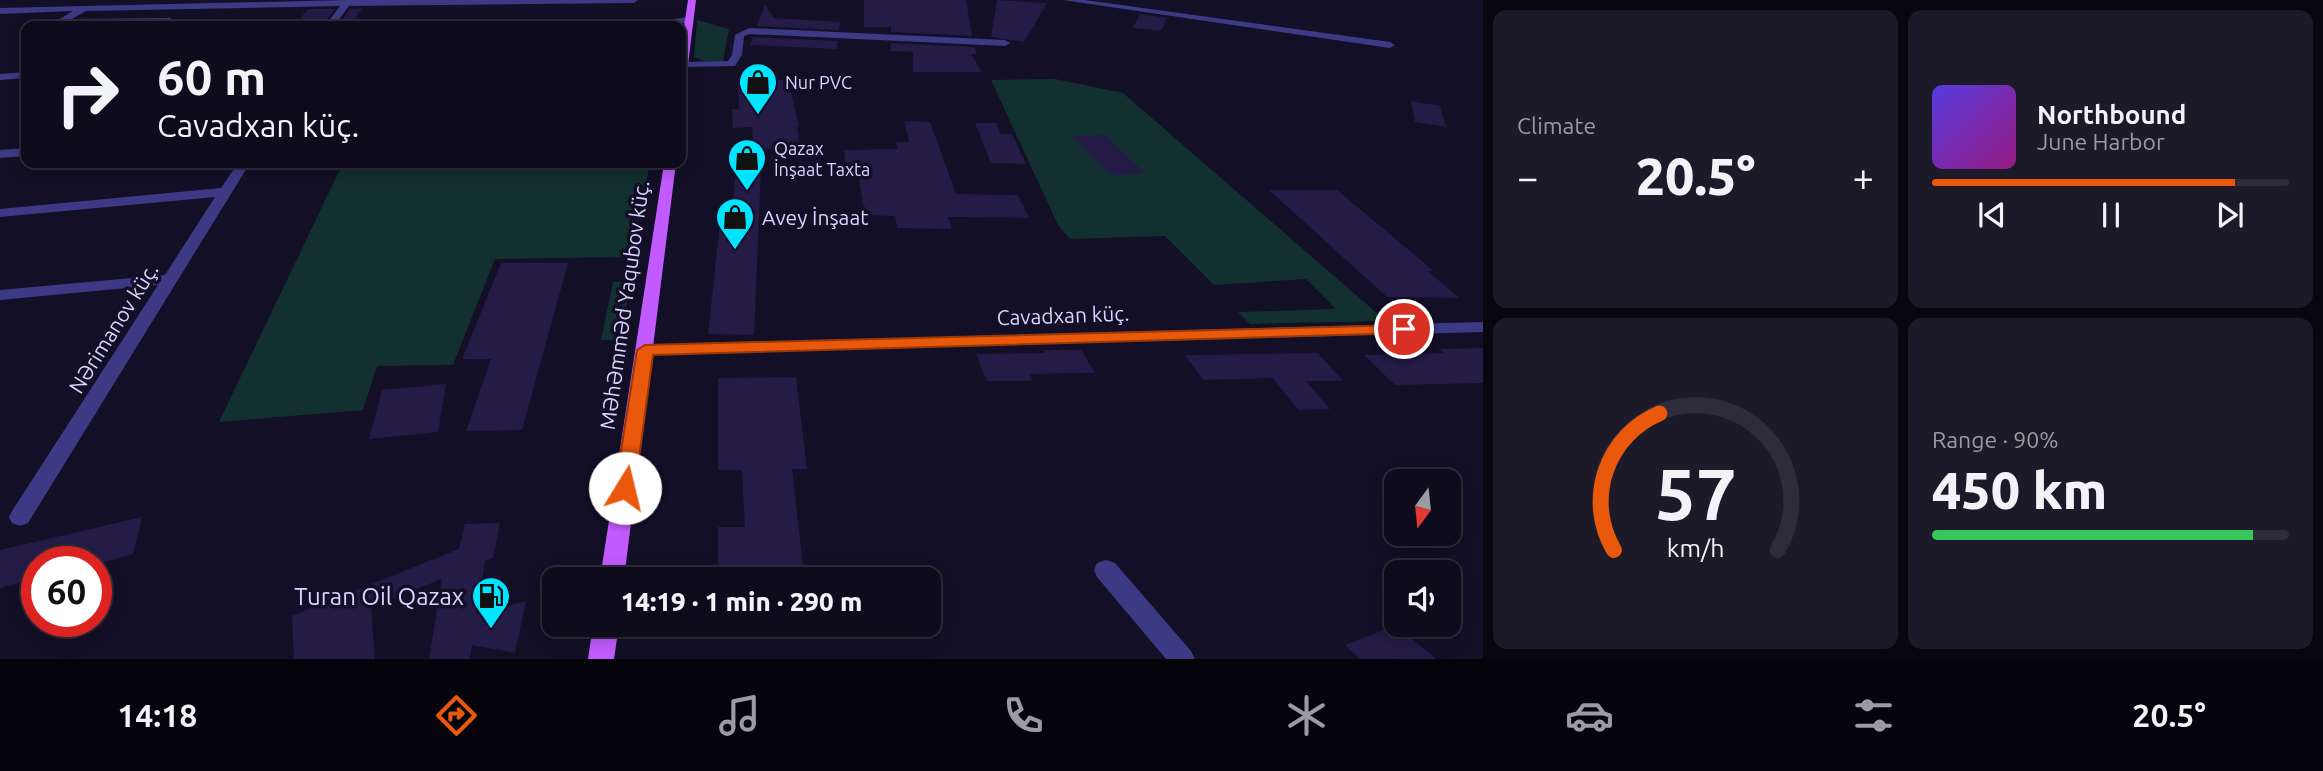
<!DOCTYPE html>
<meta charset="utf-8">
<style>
body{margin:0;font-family:Ubuntu,sans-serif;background:#1c1929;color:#f1f3f6;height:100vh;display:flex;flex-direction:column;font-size:26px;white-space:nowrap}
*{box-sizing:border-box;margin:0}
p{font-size:23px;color:#9b9ba3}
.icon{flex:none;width:38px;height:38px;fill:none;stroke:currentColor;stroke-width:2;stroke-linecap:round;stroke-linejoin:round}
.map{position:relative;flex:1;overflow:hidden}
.sheet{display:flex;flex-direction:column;gap:10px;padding:10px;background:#08060f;width:840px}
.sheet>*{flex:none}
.hud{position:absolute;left:21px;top:21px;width:665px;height:147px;border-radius:14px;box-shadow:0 4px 18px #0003,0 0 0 2px #2e2b3b;background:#0e0b1c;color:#f1f3f6;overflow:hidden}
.needle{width:46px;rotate:195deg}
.fabs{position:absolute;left:1384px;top:469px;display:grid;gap:14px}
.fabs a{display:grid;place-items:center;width:77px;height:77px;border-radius:14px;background:#0e0b1c;box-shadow:0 4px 18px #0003,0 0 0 2px #2e2b3b;font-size:35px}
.speed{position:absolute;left:21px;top:546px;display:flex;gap:14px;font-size:35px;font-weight:700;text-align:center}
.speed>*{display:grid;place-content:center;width:91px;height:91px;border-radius:50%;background:#0e0b1c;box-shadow:0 4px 18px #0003,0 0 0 2px #2e2b3b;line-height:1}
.speed .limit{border:10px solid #d22;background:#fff;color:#111}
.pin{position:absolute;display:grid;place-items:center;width:60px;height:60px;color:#fff;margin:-30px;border:4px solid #fff;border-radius:50%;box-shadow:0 2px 7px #0007}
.me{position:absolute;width:77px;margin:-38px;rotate:9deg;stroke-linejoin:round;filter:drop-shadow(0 0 5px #0008)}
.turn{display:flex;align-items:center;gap:24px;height:147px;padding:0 21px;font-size:32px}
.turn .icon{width:91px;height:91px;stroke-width:2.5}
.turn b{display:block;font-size:49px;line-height:60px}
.big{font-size:52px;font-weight:800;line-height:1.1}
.sheet .widget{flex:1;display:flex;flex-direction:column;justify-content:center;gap:10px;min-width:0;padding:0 24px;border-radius:14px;background:#1c1929}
.sheet .dial{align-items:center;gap:0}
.dial svg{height:182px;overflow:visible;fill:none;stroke:#2e2b3b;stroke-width:7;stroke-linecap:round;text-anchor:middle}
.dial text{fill:#f1f3f6;stroke:none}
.song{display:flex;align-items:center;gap:21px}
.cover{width:84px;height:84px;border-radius:10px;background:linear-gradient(135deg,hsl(250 70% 55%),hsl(310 70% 35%))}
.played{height:7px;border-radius:4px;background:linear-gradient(90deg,#ea580c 85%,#2e2b3b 85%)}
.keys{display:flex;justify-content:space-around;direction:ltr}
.heat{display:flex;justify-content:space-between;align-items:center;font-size:38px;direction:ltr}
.charge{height:10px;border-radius:5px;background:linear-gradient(90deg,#34c759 90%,#2e2b3b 0)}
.sheet .tiles{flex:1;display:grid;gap:10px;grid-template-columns:repeat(2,1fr)}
.trip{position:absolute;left:542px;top:567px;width:399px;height:70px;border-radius:14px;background:#0e0b1c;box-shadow:0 4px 18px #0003,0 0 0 2px #2e2b3b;font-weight:800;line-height:70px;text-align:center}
.menu{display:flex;height:112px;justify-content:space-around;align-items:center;background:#06040b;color:#9b9ba3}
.menu .icon{width:49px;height:49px}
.menu .active{color:#ea580c}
.menu b{font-size:32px;color:#f1f3f6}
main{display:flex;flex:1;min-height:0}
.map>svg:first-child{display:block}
.green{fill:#12302f}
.building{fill:#241b47}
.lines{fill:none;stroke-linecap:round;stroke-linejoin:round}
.minor{fill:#3d3a85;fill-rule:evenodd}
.major{fill:#c25bff;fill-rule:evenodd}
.route{fill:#ea580c;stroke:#983908;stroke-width:2}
.labels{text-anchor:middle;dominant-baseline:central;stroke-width:7;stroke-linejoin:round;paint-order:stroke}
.far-poi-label{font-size:18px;fill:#d9d4ff;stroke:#130f26;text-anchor:start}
.poi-label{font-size:21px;fill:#d9d4ff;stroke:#130f26;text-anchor:start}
.street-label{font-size:21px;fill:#d9d4ff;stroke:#130f26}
.near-poi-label{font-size:24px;fill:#d9d4ff;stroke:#130f26;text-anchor:end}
</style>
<main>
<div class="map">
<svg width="1483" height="659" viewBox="0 0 1483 659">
<rect width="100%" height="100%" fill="#130f26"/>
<g class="green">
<polygon points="697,20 729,29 723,62 704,61 694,57"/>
<polygon points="1055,79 1123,93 1386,321 1250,324 1238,312 1336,309 1306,279 1214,285 1165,236 1070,239 1058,225 991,80"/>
<polygon points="343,163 650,163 632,257 495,259 453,365 377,366 363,410 219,422"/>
<polygon points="613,282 631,282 621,340 601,340"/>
</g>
<g class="building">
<polygon points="864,0 966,0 972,36 891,32 891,27 864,27"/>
<polygon points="997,0 1047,3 1024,42 991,37"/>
<polygon points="765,5 774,18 840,22 839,30 757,26"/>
<polygon points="362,8 350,26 337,26 350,9"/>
<polygon points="308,9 335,9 322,26 294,26"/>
<polygon points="1140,14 1167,18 1161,31 1133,28"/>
<polygon points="753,37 838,41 837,49 750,45"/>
<polygon points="891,43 975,47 976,54 971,54 982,72 913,72 913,52 890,51"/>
<polygon points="788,80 799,127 797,127 801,149 754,149 752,127 733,128 732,109 739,109 738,81"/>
<polygon points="1411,101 1440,106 1446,127 1415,122"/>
<polygon points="904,121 930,122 956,194 1018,195 1029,218 948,217 952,229 897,228 895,216 865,215 858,173 846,173 844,150 898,149 896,142 909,142"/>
<polygon points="975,123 996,123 1001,134 1012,134 1026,164 991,163"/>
<polygon points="1105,135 1145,173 1110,175 1072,136"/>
<polygon points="736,169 761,169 754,335 708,334 720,224 731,224"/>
<polygon points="1269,190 1337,190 1434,271 1428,271 1459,298 1387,297"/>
<polygon points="501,263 568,263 522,430 466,431 491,359 462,359"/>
<polygon points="1483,348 1483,383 1395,385 1364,355 1444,353 1439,349"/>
<polygon points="1044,350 1081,350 1095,373 1030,374 1033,381 987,381 976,354 1045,353"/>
<polygon points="1318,353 1343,381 1306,381 1330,409 1298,410 1273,378 1203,380 1185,355"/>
<polygon points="796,377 807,469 792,469 803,566 773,567 774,579 718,579 718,527 745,527 742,470 718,470 718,378"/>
<polygon points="446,384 438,432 369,439 382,390"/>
<polygon points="142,517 133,554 104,562 37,562 37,578 0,588 0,550"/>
<polygon points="500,523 493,558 485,561 476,614 526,601 515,653 472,645 470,659 429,659 442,579 371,607 375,659 294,659 292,616 459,549 465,524"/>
<polygon points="1396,625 1436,659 1360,659 1345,645"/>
</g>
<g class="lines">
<g class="minor">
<polygon points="347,0 638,0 634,3 349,6 334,26 325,26 340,6 86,11 72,19 171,18 171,22 165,26 156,26 158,23 58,24 58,20 73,11 0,14 0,8"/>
<polygon points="1063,0 1085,0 1390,42 1395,45 1390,48"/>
<polygon points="688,17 692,20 691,22 663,26 674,19"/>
<polygon points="749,28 1005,40 1010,43 1005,46 750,34 744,36 742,55 735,66 681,67 683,62 728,61 732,55 735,35"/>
<polygon points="26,72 26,78 0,80 0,74"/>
<polygon points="26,148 26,156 0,158 0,150"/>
<polygon points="238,163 250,163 28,523 20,526 12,523 9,517 12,511 158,285 0,300 0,290 165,275 215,197 0,217 0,209 221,188"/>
<polygon points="1483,322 1483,332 645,355 636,350 645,345"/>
<polygon points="1106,560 1115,563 1191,651 1195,659 1166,659 1097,577 1094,570 1097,563"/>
</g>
<g class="major">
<polygon points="688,0 696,0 686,81 681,84 681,47"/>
<polygon points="664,163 676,163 624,579 600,579"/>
<polygon points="593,625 619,625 614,659 588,659"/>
</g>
</g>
<polygon class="route" points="1404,325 1412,329 1410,333 653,355 635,488 632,493 625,495 618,493 615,488 637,350 645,345"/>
<defs>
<symbol id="shop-pin" viewBox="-11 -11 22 30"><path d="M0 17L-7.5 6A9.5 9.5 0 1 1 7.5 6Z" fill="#00e5ff" stroke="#130f26"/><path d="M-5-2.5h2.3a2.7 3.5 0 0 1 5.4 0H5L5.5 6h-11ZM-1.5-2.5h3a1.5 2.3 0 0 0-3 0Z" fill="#111"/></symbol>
<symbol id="fuel-pin" viewBox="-11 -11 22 30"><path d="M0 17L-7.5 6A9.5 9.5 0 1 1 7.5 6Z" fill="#00e5ff" stroke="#130f26"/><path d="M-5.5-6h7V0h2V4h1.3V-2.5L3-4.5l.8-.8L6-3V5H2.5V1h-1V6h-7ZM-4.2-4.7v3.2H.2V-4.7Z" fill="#111"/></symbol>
</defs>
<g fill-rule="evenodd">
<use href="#shop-pin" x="736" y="60" width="44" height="60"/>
<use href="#shop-pin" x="725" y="136" width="44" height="60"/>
<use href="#shop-pin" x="713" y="195" width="44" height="60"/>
<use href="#fuel-pin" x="469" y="574" width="44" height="60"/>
</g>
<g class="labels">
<g class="far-poi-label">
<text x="785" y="82">Nur PVC</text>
<text x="774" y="148">Qazax<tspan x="774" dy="21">İnşaat Taxta</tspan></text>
</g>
<g class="poi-label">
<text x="762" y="217">Avey İnşaat</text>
</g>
<g class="street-label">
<text transform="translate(624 305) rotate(-82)">Məhəmməd Yaqubov küç.</text>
<text transform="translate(1063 315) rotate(-2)">Cavadxan küç.</text>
<text transform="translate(113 328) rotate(-58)">Nərimanov küç.</text>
</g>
<g class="near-poi-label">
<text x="464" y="596">Turan Oil Qazax</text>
</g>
</g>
</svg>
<div class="fabs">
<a><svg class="needle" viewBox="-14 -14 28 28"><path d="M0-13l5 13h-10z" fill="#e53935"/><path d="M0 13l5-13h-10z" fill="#9b9ba3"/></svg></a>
<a><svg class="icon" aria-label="sound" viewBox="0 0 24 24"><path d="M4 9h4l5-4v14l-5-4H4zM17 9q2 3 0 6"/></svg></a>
</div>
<div class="speed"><div class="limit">60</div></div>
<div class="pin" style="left:1404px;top:329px;background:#d93025"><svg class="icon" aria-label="arrive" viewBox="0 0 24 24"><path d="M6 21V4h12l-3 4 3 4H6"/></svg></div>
<svg class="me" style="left:625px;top:488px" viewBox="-20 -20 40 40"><circle r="19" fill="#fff"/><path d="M0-13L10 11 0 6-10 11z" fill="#ea580c"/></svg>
<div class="trip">14:19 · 1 min · 290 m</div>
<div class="hud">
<div class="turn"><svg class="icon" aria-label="right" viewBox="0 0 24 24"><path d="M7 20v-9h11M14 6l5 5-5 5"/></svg><div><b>60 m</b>Cavadxan küç.</div></div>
</div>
</div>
<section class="sheet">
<div class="tiles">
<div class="widget"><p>Climate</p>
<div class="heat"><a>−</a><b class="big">20.5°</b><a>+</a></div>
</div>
<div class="widget">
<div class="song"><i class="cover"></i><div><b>Northbound</b><p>June Harbor</p></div></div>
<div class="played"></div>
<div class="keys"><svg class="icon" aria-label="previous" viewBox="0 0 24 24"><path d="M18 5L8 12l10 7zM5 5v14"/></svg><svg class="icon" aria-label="pause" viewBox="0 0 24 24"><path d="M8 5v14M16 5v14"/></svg><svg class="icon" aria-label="next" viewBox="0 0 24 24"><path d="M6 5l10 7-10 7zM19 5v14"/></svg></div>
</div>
<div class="widget dial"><svg viewBox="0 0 100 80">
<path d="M14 69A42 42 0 1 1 86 69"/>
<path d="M14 69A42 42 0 0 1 34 9" stroke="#ea580c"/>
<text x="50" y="56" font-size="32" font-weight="700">57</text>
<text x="50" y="72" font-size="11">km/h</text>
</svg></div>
<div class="widget"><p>Range · 90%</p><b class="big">450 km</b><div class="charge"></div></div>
</div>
</section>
</main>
<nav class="menu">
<b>14:18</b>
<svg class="icon active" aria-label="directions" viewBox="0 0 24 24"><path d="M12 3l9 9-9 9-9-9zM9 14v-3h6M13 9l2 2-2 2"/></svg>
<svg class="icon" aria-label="music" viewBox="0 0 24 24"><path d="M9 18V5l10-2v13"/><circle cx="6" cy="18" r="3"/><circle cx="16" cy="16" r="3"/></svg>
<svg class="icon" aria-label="phone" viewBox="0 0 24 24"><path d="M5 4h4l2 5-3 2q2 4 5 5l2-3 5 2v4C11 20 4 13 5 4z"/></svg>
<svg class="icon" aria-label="climate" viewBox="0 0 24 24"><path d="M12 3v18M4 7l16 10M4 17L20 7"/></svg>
<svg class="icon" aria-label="car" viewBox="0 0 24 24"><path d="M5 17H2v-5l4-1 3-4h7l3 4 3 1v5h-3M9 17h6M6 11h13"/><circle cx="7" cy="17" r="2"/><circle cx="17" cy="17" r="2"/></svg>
<svg class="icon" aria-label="filters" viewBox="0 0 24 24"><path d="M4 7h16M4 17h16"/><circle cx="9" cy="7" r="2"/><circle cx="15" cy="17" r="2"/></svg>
<b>20.5°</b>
</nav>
